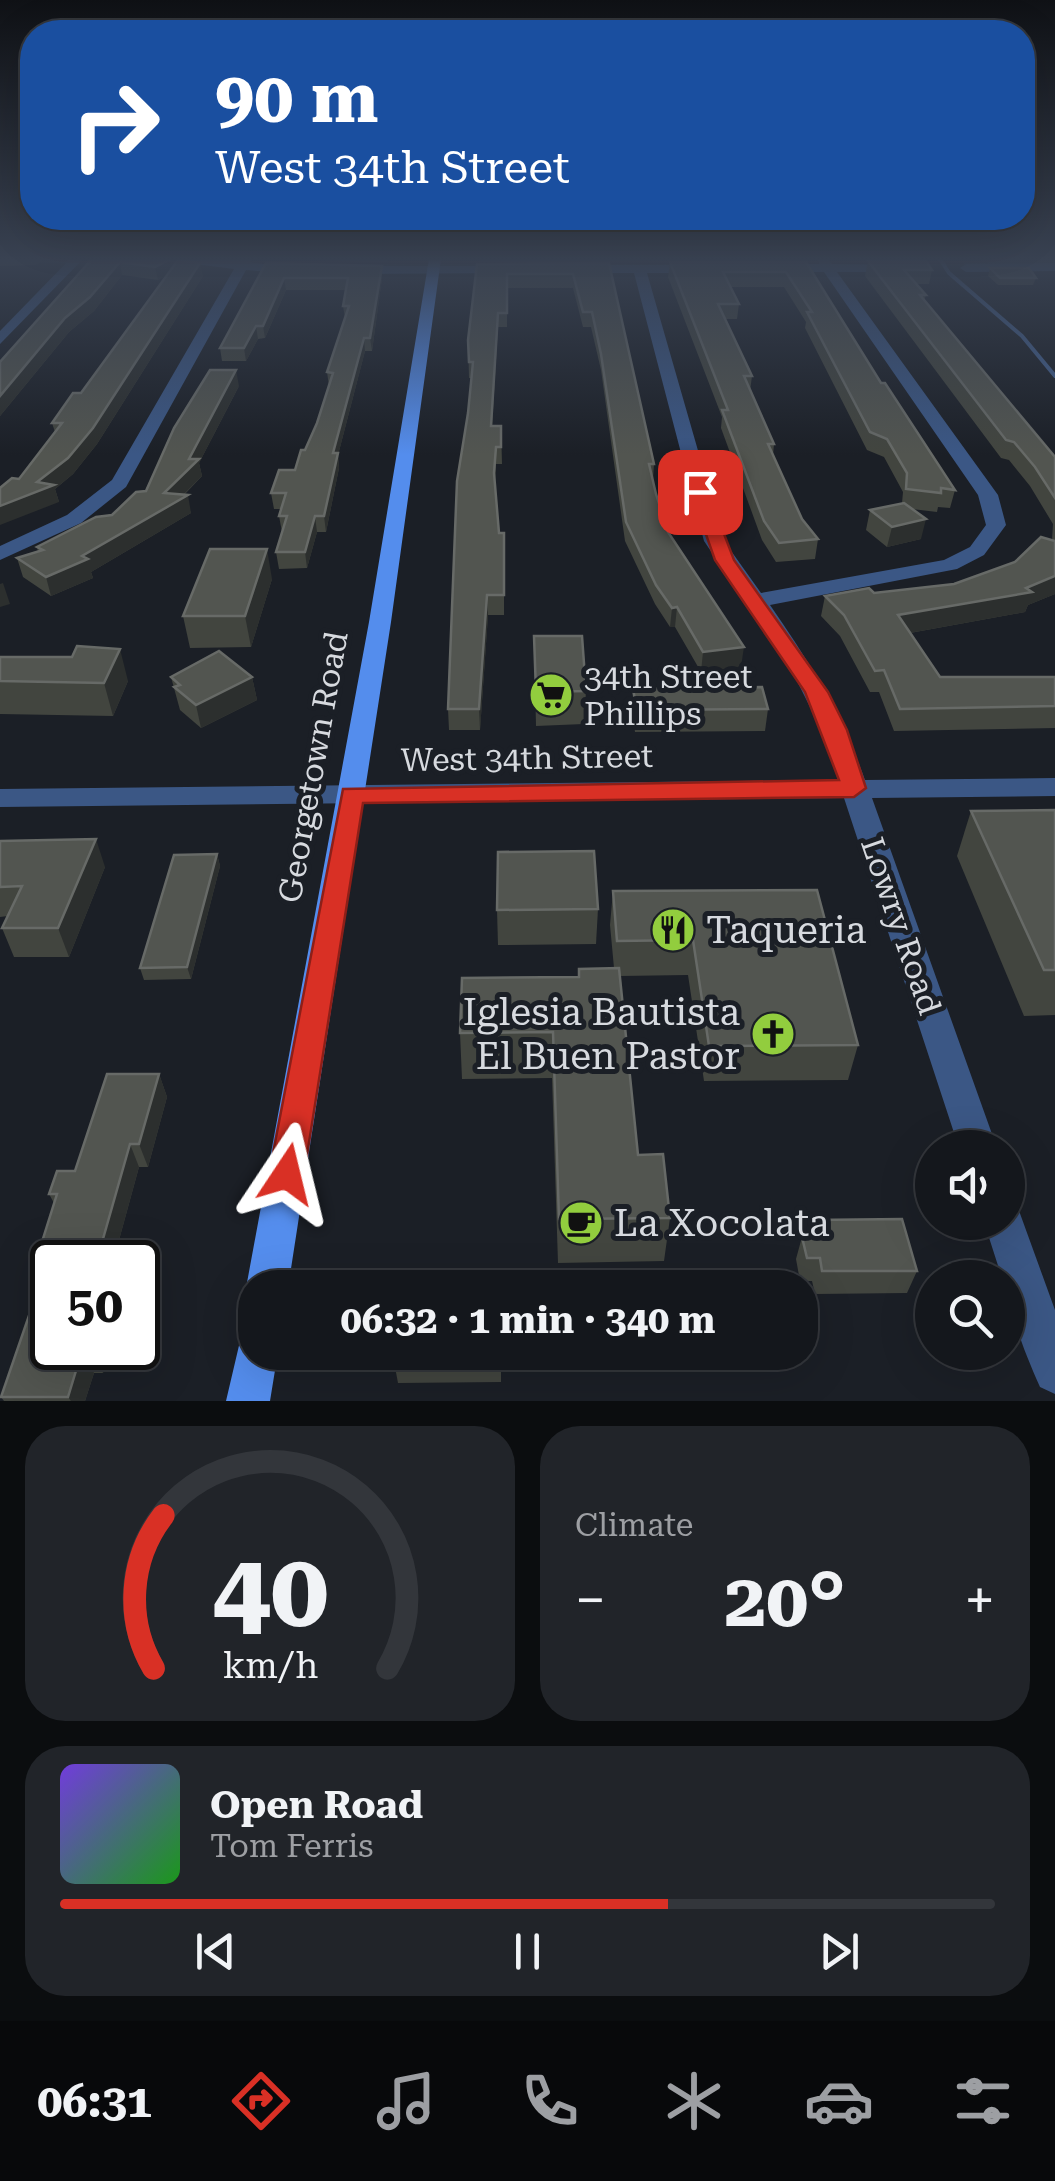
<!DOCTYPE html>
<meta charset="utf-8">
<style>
body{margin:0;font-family:"Roboto Serif",serif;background:#212429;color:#f1f3f6;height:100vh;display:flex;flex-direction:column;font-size:38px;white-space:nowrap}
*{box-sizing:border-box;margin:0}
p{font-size:32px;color:#9d9fa3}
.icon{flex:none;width:55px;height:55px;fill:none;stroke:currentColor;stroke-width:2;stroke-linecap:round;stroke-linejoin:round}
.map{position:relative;height:1401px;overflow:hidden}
.panel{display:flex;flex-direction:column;gap:25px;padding:25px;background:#0b0d0f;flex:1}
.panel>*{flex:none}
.hud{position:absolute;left:20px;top:20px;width:1015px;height:210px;border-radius:40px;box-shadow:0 10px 40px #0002,0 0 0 2px #33363b;background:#1a4fa0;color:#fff;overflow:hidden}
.tools{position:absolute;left:915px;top:1130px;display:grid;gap:20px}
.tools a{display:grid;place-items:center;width:110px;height:110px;border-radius:50%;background:#14171c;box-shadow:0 10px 40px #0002,0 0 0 2px #33363b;font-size:50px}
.speed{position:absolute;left:30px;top:1240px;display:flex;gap:20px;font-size:50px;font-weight:700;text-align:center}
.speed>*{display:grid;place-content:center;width:130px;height:130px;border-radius:50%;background:#14171c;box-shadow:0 10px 40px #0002,0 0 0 2px #33363b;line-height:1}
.speed .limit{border:5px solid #111;border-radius:15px;background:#fff;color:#111}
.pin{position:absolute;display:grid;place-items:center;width:85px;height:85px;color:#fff;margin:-42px;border-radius:20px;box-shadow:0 5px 15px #0006}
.me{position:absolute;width:110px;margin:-55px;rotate:10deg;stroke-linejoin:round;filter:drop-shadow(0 0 8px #0008)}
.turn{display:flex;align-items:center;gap:35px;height:210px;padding:0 30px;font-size:45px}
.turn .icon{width:130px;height:130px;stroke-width:2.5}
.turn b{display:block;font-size:70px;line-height:85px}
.big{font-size:75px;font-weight:700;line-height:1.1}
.panel .tile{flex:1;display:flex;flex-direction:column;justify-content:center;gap:15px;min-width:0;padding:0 35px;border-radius:40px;background:#212429}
.panel .dial{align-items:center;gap:0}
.dial svg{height:260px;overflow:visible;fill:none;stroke:#33363b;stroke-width:7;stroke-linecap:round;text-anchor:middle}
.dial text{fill:#f1f3f6;stroke:none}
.song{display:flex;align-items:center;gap:30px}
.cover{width:120px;height:120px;border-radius:15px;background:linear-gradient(135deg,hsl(260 70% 55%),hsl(120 70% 35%))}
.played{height:10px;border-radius:5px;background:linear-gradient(90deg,#d93025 65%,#33363b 65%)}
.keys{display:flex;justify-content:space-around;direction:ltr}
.heat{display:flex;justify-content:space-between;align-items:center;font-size:55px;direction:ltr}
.panel .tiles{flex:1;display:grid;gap:25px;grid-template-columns:1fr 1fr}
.tile:last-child{grid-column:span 2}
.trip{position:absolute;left:238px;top:1270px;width:580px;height:100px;border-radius:40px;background:#14171c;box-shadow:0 10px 40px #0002,0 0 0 2px #33363b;font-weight:700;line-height:100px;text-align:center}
.menu{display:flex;height:160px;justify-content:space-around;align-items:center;background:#08090b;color:#9d9fa3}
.menu .icon{width:70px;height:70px}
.menu .on{color:#d93025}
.menu b{font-size:45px;color:#f1f3f6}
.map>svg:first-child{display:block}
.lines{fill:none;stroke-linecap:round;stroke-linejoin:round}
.stream{stroke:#446292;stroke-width:4}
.minor{fill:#3b5785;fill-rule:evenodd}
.major{fill:#548ded;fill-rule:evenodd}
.wall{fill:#42453f}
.shaded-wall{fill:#2c2f2e}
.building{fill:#525550;stroke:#676a67;stroke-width:2.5}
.route{fill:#d93025;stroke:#8d1f18;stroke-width:2.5}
.labels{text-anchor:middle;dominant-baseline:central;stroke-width:10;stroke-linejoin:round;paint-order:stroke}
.poi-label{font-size:32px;fill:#d7dadf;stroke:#1b1f26;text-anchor:start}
.street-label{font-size:32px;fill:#d7dadf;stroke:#1b1f26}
.near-poi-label{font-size:38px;fill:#d7dadf;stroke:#1b1f26;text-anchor:start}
</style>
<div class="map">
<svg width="1055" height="1401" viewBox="0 0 1055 1401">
<rect width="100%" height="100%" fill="#1b1f26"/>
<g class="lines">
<polyline class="stream" points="940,259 949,273 1022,336 1055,376"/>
<g class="minor">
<polygon points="70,259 83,259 0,344 0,331"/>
<polygon points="156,259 252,259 250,262 303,270 297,274 246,270 126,487 81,523 0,560 0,546 67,515 112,480 234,269"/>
<path d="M818,259H828L832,264L902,265L897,272H837L998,495L1006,525L984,555L957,569L770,605C809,661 842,715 865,780L1055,778V796L872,798L997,1148H959L844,798L0,807V789L838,780L822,731L792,671L704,541L634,273H577L571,269L577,265H702L708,269L702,273H647L724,541L761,593L944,560L970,547L986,525L978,495L824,272H777L771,268L777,264H819Z"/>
<polygon points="1055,263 1055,271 966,272 960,268 966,264"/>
<polygon points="507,266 512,273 352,274 346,270 352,266"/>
<path d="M1008,1204L1018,1208L1055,1310V1394L1040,1387C1026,1355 1008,1313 1008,1278H1002L984,1222H1008Z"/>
</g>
<g class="major">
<polygon points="429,259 441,259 391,622 288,1288 255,1288 255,1304 246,1288 369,622"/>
<polygon points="255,1331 255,1352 278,1352 270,1401 226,1401 241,1337"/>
</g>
</g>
<g class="wall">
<polygon points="0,259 43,259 36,265 0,266"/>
<polygon points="92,259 184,261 203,276 97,444 73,474 55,489 59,502 19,479 55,432 52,423 81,393 168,274 158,280 122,275 94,311 69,332 0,416 0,362"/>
<polygon points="275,259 388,259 387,262"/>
<polygon points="479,259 795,259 479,262"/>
<polygon points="853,259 911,259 911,261 854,260"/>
<polygon points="868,261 932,270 929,284 917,284 926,295 924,301 1055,457 1055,594 1028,605 1025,612 910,633 940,677 1055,677 1055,728 894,731 879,692 870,692 840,636 821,616 825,596 874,593 954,584 1015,562 1052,540 1053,524 1030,486 1009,460 1001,458 865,276"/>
<polygon points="670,262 806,262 881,383 955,490 950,508 938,507 937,512 912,509 921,539 887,547 866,530 870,510 902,503 903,492 884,457 867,450 805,328 806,322 784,287 730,287 739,304 737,319 725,319 752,376 750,391 774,444 773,455 802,519 818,539 815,559 776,562 762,540 721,428 722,417 668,277"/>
<polygon points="266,263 382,278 372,351 365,351 338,455 339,468 326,532 317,532 307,568 279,569 276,552 282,532 279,516 281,509 274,509 271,493 295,470 317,423 329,386 327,372 345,318 343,306 346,290 286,290 265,338 258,339 246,361 222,361 220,348"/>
<polygon points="609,263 654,464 653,480 656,494 668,532 741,667 701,672 675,627 670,627 655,604 625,541 601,370 591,327 583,327 573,288 507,288 507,327 498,327 492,426 501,426 502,464 496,464 495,482 499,533 504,533 504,615 488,615 480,730 449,730 448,709 471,378 469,378 468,340 477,264"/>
<polygon points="990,268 1036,278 1033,285 998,285 988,276"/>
<polygon points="239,386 199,463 202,476 184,495 191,513 91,572 93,578 51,596 23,577 17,558 38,552 37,547 112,515 146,491"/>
<polygon points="272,579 251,647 190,648 183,616"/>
<polygon points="534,636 586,691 584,724 536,726"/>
<polygon points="0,657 128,681 113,716 0,714"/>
<polygon points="171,677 252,677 257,700 201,728 180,710"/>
<polygon points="633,689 768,709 765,731 635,732 632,711"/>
<polygon points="1055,810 1055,1015 1024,1016 957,856 971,811"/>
<polygon points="0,841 105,867 69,957 14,957 2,928 8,916 0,917"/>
<polygon points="217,854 220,866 191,979 144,980 140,968"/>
<polygon points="613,891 858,1045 848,1080 704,1081 688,975 620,976 638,1155 670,1218 664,1261 558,1263 552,1078 462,1079 460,1033 578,977 614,968 610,925"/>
<polygon points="598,909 596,944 498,945 497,910"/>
<polygon points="159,1074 167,1097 148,1167 139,1167 113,1262 52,1262 52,1283 48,1283 36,1261 54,1203 49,1194 75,1171"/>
<polygon points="813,1220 917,1271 907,1293 815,1294 812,1281 800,1281 796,1259 802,1237 808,1237"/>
<polygon points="52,1348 109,1348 103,1373 94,1373 85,1401 4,1401 1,1397"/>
<polygon points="501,1352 501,1382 398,1383 394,1362"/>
</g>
<g class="shaded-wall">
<polygon points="171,259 183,259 184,266 158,280 155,267"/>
<polygon points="120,262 122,275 94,311 69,332 0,416 0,396 65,318"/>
<polygon points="200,263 203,276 97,444 73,474 55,489 59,502 0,525 0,506 37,482"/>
<polygon points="382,266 382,278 372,351 370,338"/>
<polygon points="284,278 286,290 265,338 263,326"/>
<polygon points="498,313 498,327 491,443 491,426"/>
<polygon points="256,326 258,339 246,361 244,348"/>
<polygon points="364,338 365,351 338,455 339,468 326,532 324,516 333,453"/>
<polygon points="236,370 239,386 199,463 202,476 177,501 188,495 191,513 91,572 93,578 51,596 46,577 82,556 164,493 189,459"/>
<polygon points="315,516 317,532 307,568 305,552"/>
<polygon points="926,519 921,539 887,547 892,527"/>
<polygon points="267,549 272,579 251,647 245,616"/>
<polygon points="1055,576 1055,594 1028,605 1025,612 893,636 898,615 1026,588"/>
<polygon points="3,583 10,604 0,607 0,584"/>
<polygon points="487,595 488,615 480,730 479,709"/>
<polygon points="677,607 675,627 670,627 672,608"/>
<polygon points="744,647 741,667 701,672 703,652"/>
<polygon points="120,649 128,681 113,716 104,683"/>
<polygon points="252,677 257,700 201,728 196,705"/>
<polygon points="96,839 105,867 69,957 58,928"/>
<polygon points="217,854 220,866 191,979 187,967"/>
<polygon points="159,1074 167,1097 148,1167 139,1144"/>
<polygon points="130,1144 139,1167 113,1262 98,1262 97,1260"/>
<polygon points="92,1348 109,1348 103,1373 91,1351"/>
<polygon points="82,1351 94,1373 85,1401 71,1401 68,1397"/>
</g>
<g class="building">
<polygon points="92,259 171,259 155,267 120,262 90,297 65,318 0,396 0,362"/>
<polygon points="178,260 200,263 93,428 68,458 37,482 54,485 0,506 0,488 12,478 19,479 62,423 52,423 73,393 81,393"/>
<polygon points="868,261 926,261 932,270 904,270 926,295 920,295 1055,457 1055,498 1035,467 1014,442 1006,440"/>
<polygon points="670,262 806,262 881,383 885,383 955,490 941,488 941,493 906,489 907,473 887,439 870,432 807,312 812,312 786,272 723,272 739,304 718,304 752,376 744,376 774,444 768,444 802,519 818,539 779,543 764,521 722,410 728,410"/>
<polygon points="266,263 382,266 370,338 364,338 333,453 338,453 324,516 315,516 305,552 276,552 287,516 279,516 286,493 271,493 279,470 295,470 301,450 305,450 317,423 333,373 327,372 349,306 343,306 348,278 284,278 263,326 256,326 244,348 220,348"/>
<polygon points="609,263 654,464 649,464 656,494 668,532 744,647 703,652 677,607 672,608 656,585 626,522 601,354 592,312 583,312 573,274 507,274 507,313 498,313 491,426 501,426 501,447 496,447 494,473 499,533 504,533 504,595 487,595 479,709 448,709 457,481 468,413 473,362 469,362 468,340 477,264"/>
<polygon points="990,268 1029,268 1036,278 1000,278"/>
<polygon points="210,370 236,370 189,459 199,459 164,493 188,495 82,556 88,559 46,577 17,558 43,550 37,547 96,517 112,515 136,492 146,491 174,428"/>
<polygon points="904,503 926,519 892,527 870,510"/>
<polygon points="1041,537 1055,541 1055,576 1026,588 1032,592 898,615 940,677 1055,677 1055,706 900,709 884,670 875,671 844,615 825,596 869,588 874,593 954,584 1015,562"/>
<polygon points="210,549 267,549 245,616 183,616"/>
<polygon points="534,636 582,636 586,691 536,692"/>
<polygon points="77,646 120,649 104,683 0,681 0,657 72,657"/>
<polygon points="219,651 252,677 196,705 174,687 180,685 171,677"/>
<polygon points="762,687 768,709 637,710 633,689"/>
<polygon points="1055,810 1055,970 1044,970 971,811"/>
<polygon points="96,839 58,928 2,928 22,886 0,887 0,841"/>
<polygon points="594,851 598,909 497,910 498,852"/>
<polygon points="217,854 187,967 140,968 174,855"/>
<polygon points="817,890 858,1045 709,1046 693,940 617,941 613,891"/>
<polygon points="619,968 638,1155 663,1154 670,1218 559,1219 553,1032 460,1033 462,978 579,977 579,969"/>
<polygon points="107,1074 159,1074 139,1144 130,1144 97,1260 36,1261 57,1194 49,1194 57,1171 75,1171"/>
<polygon points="902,1219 917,1271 822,1271 820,1258 807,1258 802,1237 816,1237 813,1220"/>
<polygon points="34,1301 52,1301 52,1348 92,1348 91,1351 82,1351 68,1397 1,1397"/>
<polygon points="395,1352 500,1352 500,1361 394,1362"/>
</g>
<linearGradient id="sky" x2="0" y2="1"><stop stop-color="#0f1115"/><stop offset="0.57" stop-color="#394252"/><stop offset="1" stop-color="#394252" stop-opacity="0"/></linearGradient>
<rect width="1055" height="455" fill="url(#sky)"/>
<polygon class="route" points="700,487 708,492 734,560 828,692 847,730 866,788 854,797 363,803 304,1174 299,1186 287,1191 274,1186 269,1174 343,789 839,780 805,692 715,560 691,492"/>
<defs>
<symbol id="supermarket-disc" viewBox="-11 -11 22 22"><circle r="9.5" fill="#92cd3e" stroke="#1b1f26"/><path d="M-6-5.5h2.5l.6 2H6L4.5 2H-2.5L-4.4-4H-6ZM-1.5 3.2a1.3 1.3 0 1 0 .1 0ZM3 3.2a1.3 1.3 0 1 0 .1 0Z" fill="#111"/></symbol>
<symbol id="restaurant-disc" viewBox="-11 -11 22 22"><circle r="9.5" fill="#92cd3e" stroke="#1b1f26"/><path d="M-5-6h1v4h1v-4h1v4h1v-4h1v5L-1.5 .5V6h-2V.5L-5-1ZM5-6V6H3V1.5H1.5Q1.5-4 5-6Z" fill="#111"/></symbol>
<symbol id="church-disc" viewBox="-11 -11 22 22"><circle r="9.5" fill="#92cd3e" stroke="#1b1f26"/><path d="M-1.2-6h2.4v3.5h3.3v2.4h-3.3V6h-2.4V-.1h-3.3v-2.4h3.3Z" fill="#111"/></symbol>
<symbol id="cafe-disc" viewBox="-11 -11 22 22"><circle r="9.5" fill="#92cd3e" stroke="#1b1f26"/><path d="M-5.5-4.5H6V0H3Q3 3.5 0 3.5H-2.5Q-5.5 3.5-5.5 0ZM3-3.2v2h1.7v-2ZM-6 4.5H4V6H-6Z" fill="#111"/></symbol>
</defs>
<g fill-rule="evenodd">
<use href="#supermarket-disc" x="526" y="670" width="50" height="50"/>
<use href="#restaurant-disc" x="648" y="905" width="50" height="50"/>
<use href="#church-disc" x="748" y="1009" width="50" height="50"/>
<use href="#cafe-disc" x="556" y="1198" width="50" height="50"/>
</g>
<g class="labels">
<g class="poi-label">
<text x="584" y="677">34th Street<tspan x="584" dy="37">Phillips</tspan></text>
</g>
<g class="street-label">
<text transform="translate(527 758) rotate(-1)">West 34th Street</text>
<text transform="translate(313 767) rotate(-80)">Georgetown Road</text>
<text transform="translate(901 926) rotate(71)">Lowry Road</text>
</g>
<g class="near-poi-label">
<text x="706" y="930">Taqueria</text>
<text x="740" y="1012" text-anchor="end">Iglesia Bautista<tspan x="740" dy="44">El Buen Pastor</tspan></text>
<text x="614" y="1223">La Xocolata</text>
</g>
</g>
</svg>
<div class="tools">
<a><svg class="icon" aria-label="sound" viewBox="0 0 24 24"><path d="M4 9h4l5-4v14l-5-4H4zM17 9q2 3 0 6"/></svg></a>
<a><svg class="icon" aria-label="search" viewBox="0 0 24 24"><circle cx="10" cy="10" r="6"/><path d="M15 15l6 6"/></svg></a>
</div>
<div class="speed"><div class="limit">50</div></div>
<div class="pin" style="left:700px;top:492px;background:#d93025"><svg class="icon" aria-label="arrive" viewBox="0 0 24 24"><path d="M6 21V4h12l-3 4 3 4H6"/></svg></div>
<svg class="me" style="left:287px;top:1174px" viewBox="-20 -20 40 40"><path d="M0-17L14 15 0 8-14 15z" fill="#d93025" stroke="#fff" stroke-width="4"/></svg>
<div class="trip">06:32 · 1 min · 340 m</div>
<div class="hud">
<div class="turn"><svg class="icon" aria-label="right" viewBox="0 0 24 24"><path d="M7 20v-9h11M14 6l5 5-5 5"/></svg><div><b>90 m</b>West 34th Street</div></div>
</div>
</div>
<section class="panel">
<div class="tiles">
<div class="tile dial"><svg viewBox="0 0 100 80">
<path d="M14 69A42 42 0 1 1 86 69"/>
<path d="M14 69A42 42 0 0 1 17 22" stroke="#d93025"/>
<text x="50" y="56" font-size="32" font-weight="700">40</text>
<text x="50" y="72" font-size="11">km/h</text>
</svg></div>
<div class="tile"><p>Climate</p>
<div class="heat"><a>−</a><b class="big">20°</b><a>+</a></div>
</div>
<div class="tile">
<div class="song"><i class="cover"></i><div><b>Open Road</b><p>Tom Ferris</p></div></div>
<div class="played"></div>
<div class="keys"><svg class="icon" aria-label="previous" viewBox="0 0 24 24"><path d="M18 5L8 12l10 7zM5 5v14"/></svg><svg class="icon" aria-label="pause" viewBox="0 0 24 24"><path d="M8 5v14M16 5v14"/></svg><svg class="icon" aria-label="next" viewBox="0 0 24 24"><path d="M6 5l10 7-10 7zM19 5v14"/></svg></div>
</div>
</div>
</section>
<nav class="menu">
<b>06:31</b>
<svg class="icon on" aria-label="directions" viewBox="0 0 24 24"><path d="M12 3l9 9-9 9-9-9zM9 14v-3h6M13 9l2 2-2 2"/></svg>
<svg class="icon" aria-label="music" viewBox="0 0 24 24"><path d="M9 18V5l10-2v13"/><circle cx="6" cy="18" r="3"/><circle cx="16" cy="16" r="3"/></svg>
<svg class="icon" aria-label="phone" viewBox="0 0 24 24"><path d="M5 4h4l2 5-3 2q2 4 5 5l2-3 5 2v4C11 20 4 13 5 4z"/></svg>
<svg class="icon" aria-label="climate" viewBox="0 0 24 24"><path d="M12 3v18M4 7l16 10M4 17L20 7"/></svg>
<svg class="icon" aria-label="car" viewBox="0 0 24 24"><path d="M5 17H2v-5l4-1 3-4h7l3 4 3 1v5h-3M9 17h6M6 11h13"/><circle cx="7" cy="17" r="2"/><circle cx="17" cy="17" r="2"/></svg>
<svg class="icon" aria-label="filters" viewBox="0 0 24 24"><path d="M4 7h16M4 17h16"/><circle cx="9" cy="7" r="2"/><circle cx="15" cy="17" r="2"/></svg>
</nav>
